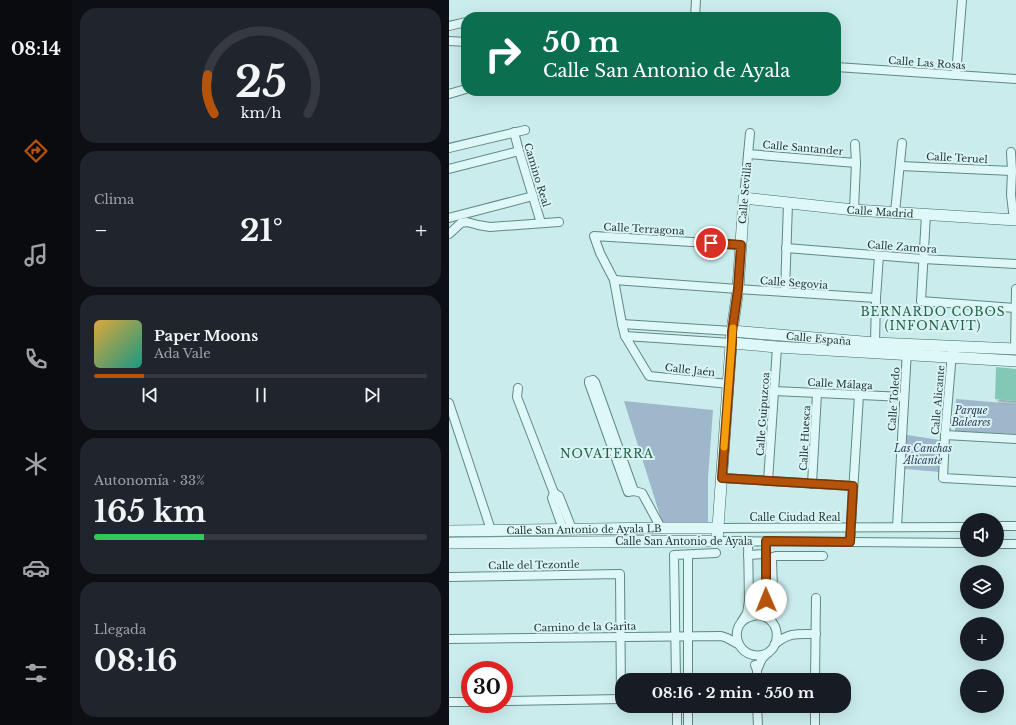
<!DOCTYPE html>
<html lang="es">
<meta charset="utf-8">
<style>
body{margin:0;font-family:"Libre Baskerville",serif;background:#20242c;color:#f1f3f6;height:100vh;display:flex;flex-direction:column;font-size:15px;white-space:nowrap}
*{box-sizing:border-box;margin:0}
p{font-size:13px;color:#9ea1a6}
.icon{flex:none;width:22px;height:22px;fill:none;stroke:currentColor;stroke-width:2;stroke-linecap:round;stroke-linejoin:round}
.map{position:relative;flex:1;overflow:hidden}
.drawer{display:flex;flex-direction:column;gap:8px;padding:8px;background:#0d0f14;width:377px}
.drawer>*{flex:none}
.hud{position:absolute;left:12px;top:12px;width:380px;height:84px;border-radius:16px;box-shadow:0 4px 16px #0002;background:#0b6e4f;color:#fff;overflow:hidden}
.fabs{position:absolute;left:511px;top:513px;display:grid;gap:8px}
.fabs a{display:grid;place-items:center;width:44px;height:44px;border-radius:50%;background:#171b24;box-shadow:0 4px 16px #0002;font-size:20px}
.speed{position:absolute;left:12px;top:661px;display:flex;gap:8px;font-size:20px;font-weight:700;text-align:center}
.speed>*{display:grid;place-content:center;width:52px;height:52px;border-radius:50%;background:#171b24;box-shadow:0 4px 16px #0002;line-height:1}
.speed .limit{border:6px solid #d22;background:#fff;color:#111}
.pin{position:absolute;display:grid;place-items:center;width:34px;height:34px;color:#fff;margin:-17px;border:2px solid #fff;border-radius:50%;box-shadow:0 1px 4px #0007}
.me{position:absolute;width:44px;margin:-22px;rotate:359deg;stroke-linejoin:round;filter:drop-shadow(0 0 3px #0008)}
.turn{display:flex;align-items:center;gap:14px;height:84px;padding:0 16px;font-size:18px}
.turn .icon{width:52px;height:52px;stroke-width:2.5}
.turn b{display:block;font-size:28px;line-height:34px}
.big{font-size:30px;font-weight:700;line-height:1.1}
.drawer .tile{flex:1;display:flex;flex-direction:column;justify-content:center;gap:6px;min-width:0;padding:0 14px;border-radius:16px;background:#20242c}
.drawer .dial{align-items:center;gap:0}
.dial svg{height:104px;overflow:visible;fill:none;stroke:#363941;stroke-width:7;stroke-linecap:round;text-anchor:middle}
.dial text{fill:#f1f3f6;stroke:none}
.song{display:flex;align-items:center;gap:12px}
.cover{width:48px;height:48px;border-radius:6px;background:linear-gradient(135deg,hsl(40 70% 55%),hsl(170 70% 35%))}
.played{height:4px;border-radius:2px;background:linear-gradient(90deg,#b45309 15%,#363941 15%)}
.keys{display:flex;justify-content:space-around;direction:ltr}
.heat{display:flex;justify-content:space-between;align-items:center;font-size:22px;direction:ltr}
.charge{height:6px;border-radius:3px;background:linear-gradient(90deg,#34c759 33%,#363941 0)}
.trip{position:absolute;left:166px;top:673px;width:236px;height:40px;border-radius:16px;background:#171b24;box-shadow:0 4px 16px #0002;font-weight:700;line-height:40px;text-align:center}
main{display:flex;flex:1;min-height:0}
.tab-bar{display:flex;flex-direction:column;width:72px;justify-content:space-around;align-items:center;background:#090b0e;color:#9ea1a6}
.tab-bar .icon{width:28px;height:28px}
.tab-bar .active{color:#b45309}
.tab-bar b{font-size:18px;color:#f1f3f6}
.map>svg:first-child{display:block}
.green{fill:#9fb7cb}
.building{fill:#83c8b7;filter:url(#shadow)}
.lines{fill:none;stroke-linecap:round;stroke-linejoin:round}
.street-casing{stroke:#608983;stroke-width:10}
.secondary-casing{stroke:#436b64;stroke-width:12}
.street{stroke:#def7f7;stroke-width:8}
.secondary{stroke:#def7f7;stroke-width:11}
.route-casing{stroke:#753606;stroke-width:10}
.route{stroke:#b45309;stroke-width:7}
.slow{stroke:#f59e0b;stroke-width:7}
.labels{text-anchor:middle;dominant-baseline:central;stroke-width:4;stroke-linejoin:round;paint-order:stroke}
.street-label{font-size:10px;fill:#223a36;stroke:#daf3f4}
.park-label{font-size:10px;font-style:italic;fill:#2a3c55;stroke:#daf3f4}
.quarter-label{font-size:12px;letter-spacing:1px;fill:#246447;stroke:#daf3f4}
</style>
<main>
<nav class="tab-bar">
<b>08:14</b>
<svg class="icon active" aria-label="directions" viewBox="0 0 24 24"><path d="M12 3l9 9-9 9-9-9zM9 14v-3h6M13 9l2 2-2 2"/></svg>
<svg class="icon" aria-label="music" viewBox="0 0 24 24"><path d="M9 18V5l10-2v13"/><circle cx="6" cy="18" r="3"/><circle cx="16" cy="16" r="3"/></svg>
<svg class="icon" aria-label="phone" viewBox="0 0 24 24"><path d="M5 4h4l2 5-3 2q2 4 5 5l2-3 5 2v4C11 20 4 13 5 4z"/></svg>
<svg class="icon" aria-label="climate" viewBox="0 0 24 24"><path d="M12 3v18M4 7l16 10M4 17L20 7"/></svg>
<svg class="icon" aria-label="car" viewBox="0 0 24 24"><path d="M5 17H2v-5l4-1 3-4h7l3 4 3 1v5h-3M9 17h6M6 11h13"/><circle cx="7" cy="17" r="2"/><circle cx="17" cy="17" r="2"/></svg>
<svg class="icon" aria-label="filters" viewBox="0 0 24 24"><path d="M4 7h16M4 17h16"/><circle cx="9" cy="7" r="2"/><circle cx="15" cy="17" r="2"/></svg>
</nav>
<section class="drawer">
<div class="tile dial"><svg viewBox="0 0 100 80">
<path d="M14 69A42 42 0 1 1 86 69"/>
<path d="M14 69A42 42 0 0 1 9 39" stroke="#b45309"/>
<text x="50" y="56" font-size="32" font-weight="700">25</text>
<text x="50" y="72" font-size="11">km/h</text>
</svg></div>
<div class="tile"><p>Clima</p>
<div class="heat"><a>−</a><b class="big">21°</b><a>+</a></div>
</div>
<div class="tile">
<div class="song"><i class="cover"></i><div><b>Paper Moons</b><p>Ada Vale</p></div></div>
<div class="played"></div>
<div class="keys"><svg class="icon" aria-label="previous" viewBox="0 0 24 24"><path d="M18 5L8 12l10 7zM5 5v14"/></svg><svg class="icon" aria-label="pause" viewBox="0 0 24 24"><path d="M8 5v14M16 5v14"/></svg><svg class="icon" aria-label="next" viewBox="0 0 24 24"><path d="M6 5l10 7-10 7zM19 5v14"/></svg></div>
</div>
<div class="tile"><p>Autonomía · 33%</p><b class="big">165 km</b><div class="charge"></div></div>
<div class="tile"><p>Llegada</p><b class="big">08:16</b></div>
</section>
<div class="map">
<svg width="567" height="725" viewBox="0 0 567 725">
<defs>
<filter id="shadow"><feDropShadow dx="3" dy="3" stdDeviation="1" flood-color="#0004"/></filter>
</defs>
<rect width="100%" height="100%" fill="#cbeced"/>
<g class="green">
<polygon points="507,399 567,404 567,434 506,431"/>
<polygon points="175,401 264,410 259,478 259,522 214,525"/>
<polygon points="458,435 491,440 491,472 456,469"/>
</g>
<polygon class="building" points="547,367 567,369 567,401 546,399"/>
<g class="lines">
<defs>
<g id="street">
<polyline points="246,17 247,0"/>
<polyline points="0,26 17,22"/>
<polyline points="0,41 17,42"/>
<polyline points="387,67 567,79"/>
<polyline points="507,75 513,0"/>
<polyline points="0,94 17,89"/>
<polyline points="65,132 70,151 92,223"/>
<polyline points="0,148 76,130"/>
<polyline points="562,152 563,171 562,195 565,220"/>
<polyline points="299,154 407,163"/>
<polyline points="451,166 563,171"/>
<polyline points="0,169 70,151"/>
<polyline points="295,198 301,133"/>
<polyline points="405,210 407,163 406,144"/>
<polyline points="446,212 453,143"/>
<polyline points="477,215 472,301 566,308"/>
<polyline points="0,218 84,196"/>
<polyline points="0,234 12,223 18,222 29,225 41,227 110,222"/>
<polyline points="337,248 474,259 567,264"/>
<polyline points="165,280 289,289 427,298"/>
<polyline points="336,292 339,203"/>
<polyline points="173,324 283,331"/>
<polyline points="176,336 283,343"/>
<polyline points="426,343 427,298 430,256"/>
<polyline points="566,349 567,289"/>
<polyline points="503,353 496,435 494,478 567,482"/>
<polyline points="280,384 200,376 176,336 173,324 165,280 151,253 145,236 292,245"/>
<polyline points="69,388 68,397 105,493 103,498 114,529"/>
<polyline points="325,391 455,397"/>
<polyline points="0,403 42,530"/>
<polyline points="496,435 567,439"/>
<polyline points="273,478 403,486"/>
<polyline points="319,481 328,347"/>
<polyline points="363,484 368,393"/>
<polyline points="185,491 146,382 144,380 140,381 140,383 179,492 185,491 193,493 212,528"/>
<polyline points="105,493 110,496 123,529"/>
<polyline points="548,526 567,526"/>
<polyline points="448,527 458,350"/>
<polyline points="269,528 518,527"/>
<polyline points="268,541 518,543"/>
<polyline points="317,541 317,600 319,613 323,622"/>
<polyline points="401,542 410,395"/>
<polyline points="548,544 567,544"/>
<polyline points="299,555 317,554"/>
<polyline points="0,577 171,574 172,699"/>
<polyline points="317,591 321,591 324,589 323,560 324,557 327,556 374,556"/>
<polyline points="293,621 298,613 300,601 299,541"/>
<polyline points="0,639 272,636 278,638 289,644"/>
<path d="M326,644C341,632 349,634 367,634"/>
<polyline points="306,665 308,670 308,680"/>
<path d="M308,670C310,666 311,662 313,659C316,654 321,652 324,648C330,639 329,627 321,620C316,616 310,614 304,616C275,622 288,666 319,653"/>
<polyline points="227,680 225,555 267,553"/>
<polyline points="239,680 239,555"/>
<polyline points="366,680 367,598"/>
<polyline points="55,701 173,699"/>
<polyline points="0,702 21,702"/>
<polyline points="228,706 228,725"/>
<polyline points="308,706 309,725"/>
<polyline points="239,725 239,706"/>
<polyline points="366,725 366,706"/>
</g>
<g id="secondary">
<path id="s1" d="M283,331L426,343L567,349"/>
<polyline points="283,343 328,347 567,361"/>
<path id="s2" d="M0,531L212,528H269"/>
<path id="s3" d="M0,543L268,541L283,331L289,289L295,198L405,210L567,220"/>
</g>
</defs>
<use href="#street" class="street-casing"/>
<use href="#secondary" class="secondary-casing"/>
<use href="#street" class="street"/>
<use href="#secondary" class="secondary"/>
</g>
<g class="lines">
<defs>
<polyline id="route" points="262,243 292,245 289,289 283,332 283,343 273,478 404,486 401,542 317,541 317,600"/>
</defs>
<use href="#route" class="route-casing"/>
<use href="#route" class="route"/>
<polyline class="slow" points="275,447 284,328"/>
</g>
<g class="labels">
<g class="street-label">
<text transform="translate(478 63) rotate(4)">Calle Las Rosas</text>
<text transform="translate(354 148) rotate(5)">Calle Santander</text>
<text transform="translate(508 158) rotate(3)">Calle Teruel</text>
<text transform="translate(88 175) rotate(73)">Camino Real</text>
<text transform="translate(296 193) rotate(-85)">Calle Sevilla</text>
<text stroke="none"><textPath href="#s3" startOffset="749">Calle Madrid</textPath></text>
<text transform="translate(195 229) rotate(3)">Calle Terragona</text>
<text transform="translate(453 247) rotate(4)">Calle Zamora</text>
<text transform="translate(345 283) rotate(4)">Calle Segovia</text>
<text stroke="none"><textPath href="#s1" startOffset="87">Calle España</textPath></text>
<text transform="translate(241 370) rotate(6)">Calle Jaén</text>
<text transform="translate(391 384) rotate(3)">Calle Málaga</text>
<text transform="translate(445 399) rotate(-86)">Calle Toledo</text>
<text transform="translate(489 400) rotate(-85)">Calle Alicante</text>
<text transform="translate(314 414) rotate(-86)">Calle Guipuzcoa</text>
<text transform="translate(356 438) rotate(-87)">Calle Huesca</text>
<text x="346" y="517">Calle Ciudad Real</text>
<text stroke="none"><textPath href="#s2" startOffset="135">Calle San Antonio de Ayala LB</textPath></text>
<text x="235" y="541">Calle San Antonio de Ayala</text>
<text transform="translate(85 565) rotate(-1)">Calle del Tezontle</text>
<text transform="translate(136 627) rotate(-1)">Camino de la Garita</text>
</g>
<g class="park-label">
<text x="522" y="410">Parque<tspan x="522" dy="12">Baleares</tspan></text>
<text x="474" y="448">Las Canchas<tspan x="474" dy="12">Alicante</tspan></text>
</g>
<g class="quarter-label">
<text x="484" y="311">BERNARDO COBOS<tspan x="484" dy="14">(INFONAVIT)</tspan></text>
<text x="158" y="453">NOVATERRA</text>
</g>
</g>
</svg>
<div class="fabs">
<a><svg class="icon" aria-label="sound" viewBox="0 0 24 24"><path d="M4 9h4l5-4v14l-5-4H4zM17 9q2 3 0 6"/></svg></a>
<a><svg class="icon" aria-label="layers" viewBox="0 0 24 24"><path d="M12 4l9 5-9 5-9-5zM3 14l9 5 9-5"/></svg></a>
<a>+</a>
<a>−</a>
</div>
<div class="speed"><div class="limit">30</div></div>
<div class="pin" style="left:262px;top:243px;background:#d93025"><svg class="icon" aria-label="arrive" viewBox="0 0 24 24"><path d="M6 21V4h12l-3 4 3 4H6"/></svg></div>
<svg class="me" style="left:317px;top:600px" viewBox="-20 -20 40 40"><circle r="19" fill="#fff"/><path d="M0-13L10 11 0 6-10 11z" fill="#b45309"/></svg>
<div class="trip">08:16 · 2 min · 550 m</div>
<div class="hud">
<div class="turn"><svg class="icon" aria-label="right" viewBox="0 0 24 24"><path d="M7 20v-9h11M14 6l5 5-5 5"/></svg><div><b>50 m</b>Calle San Antonio de Ayala</div></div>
</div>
</div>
</main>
